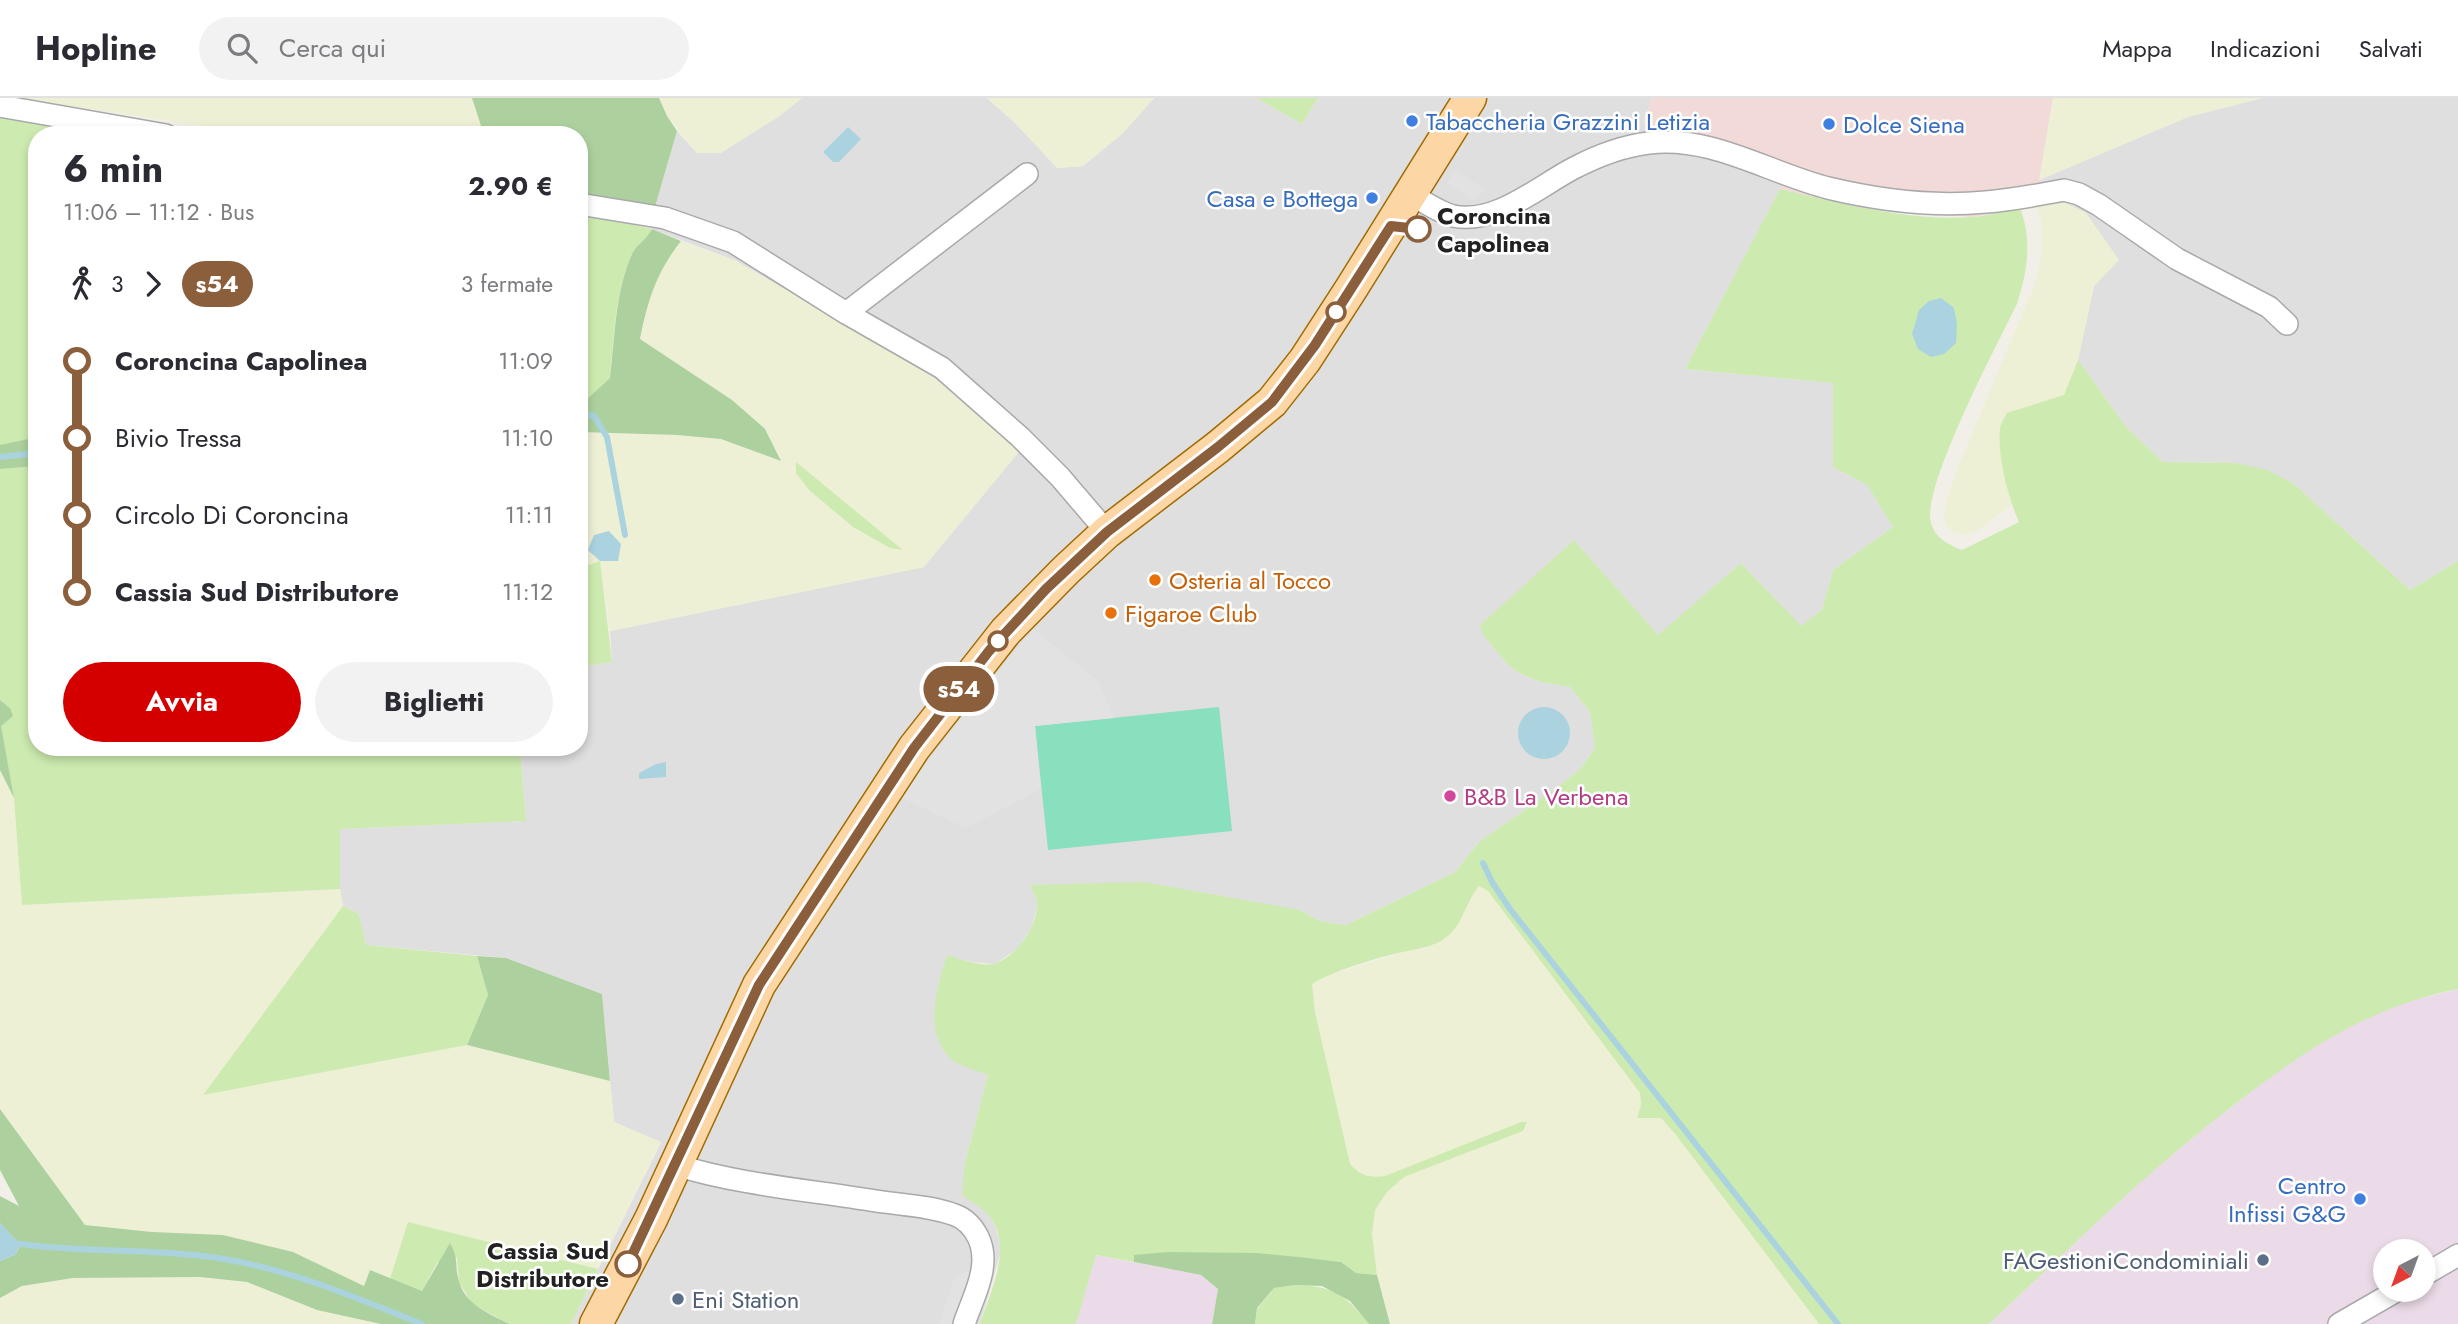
<!DOCTYPE html>
<html lang="it">
<head>
<meta charset="utf-8">
<style>
	body { margin:0; font-family:Jost,sans-serif; background:#f2f2f3; color:#2b2b33; height:100vh; display:flex; flex-direction:column; font-size:26px; white-space:nowrap }
	* { box-sizing:border-box; margin:0 }
	p { font-size:23px; color:#7c7c81 }
	.icon { flex:none; width:38px; height:38px; fill:none; stroke:currentColor; stroke-width:2; stroke-linecap:round; stroke-linejoin:round }
	.map { position:relative; flex:1; overflow:hidden }
	.side { position:absolute; left:28px; top:28px; width:560px; height:630px; display:flex; flex-direction:column; background:#fff; border-radius:28px; box-shadow:0 4px 10px #0003 }
	.side>* { flex:none }
	.badge { padding:0 14px; border-radius:23px; font-size:24px; line-height:46px }
	.needle { width:46px; rotate:221deg }
	.buttons { position:absolute; left:2373px; top:1141px; display:grid; gap:14px }
	.buttons a { display:grid; place-items:center; width:63px; height:63px; border-radius:50%; background:#fff; box-shadow:0 4px 10px #0003; font-size:35px }
	.map>.badge { position:absolute; translate:-50% -50%; box-shadow:0 0 0 4px #fff }
	.legs { display:flex; align-items:center; gap:10px; height:77px; padding:0 35px; font-size:23px }
	.legs p { margin-inline-start:auto }
	.summary { display:flex; align-items:center; justify-content:space-between; height:119px; padding:0 35px }
	h1 { font-size:38px; font-weight:700; line-height:52px }
	.cta { display:flex; gap:14px; margin-top:auto; padding:14px 35px }
	.cta a { flex:1; height:80px; border-radius:42px; background:#d40000; color:#fff; font-size:28px; font-weight:700; line-height:80px; text-align:center }
	.cta a+a { background:#f2f2f3; color:#2b2b33 }
	ul { padding:0 35px; list-style:none }
	li { display:flex; align-items:center; gap:24px; height:77px; font-size:26px }
	li i { display:grid; place-items:center; width:10px; height:100%; margin:0 9px; background:currentColor }
	li i::after { content:''; width:18px; height:18px; margin:-9px; border:5px solid; border-radius:50%; background:#fff }
	li p { margin-inline-start:auto }
	li:first-child i { background:linear-gradient(#0000 50%,currentColor 0) }
	li:last-child i { background:linear-gradient(currentColor 50%,#0000 0) }
	header { display:flex; align-items:center; gap:42px; box-sizing:border-box; height:98px; padding:0 35px; background:#fff; border-bottom:2px solid #e1e1e2 }
	header strong { font-size:33px }
	nav { display:flex; gap:38px; margin-inline-start:auto; font-size:24px }
	.search { width:490px; height:63px; background:#f2f2f3; display:flex; align-items:center; gap:18px; box-sizing:border-box; padding:0 24px; border-radius:38px; color:#7c7c81; font-size:26px }
	.map>svg:first-child { display:block }
</style>
</head>
<body>
<header>
<strong>Hopline</strong>
<div class="search"><svg class="icon" aria-label="search" viewBox="0 0 24 24"><circle cx="10" cy="10" r="6"/><path d="M15 15l6 6"/></svg>Cerca qui</div>
<nav><a>Mappa</a><a>Indicazioni</a><a>Salvati</a></nav>
</header>
<div class="map">
<svg width="2458" height="1226" viewBox="0 0 2458 1226">
	<rect width="100%" height="100%" fill="#f2efe9"/>
	<!-- residential -->
	<g fill="#e0dfdf">
		<polygon points="802,0 987,0 1015,25 1058,70 1083,68 1122,36 1154,0 1256,0 1302,26 1318,0 1652,0 1643,25 1714,42 1793,67 1685,271 1833,285 1833,369 1867,387 1893,429 1833,472 1822,512 1801,529 1741,465 1658,538 1574,442 1483,537 1508,567 1521,576 1541,584 1570,589 1590,614 1595,650 1580,671 1563,685 1479,744 1455,774 1346,827 1320,823 1300,812 1031,787 1038,806 1031,831 1017,851 995,866 972,864 947,858 939,884 935,913 950,960 988,977 965,1065 995,1128 1002,1150 980,1226 571,1226 661,1045 614,1024 602,896 506,860 366,847 359,816 343,808 340,791 340,731 526,723 520,649 579,649 579,569 612,564 610,533 924,469 905,259 734,162 652,131 655,109 677,33 697,55 778,19"/>
		<polygon points="2262,0 2458,0 2458,463 2410,492 2294,386 2236,365 2163,364 2127,330 2078,262 2094,188 2118,162 2036,107 2039,82 2188,19"/>
	</g>
	<!-- commercial -->
	<polygon fill="#f2dad9" points="1652,0 2053,0 2036,107 1973,119 1888,113 1839,105 1780,91 1792,67 1714,42 1643,26"/>
	<!-- industrial -->
	<g fill="#ebdbe8" fill-rule="evenodd">
		<path d="M2458 891V1226H1989L2136 1087 2199 1034 2283 969 2319 944 2360 922 2406 904ZM2385 1153H2424V1192H2385Z"/>
		<polygon points="1095,1157 1201,1177 1218,1191 1212,1226 1076,1226"/>
	</g>
	<!-- farmland -->
	<g fill="#eef0d5" fill-rule="evenodd">
		<polygon points="17,0 472,0 484,37 262,37"/>
		<polygon points="659,0 802,0 778,19 721,55 697,55 667,18"/>
		<polygon points="987,0 1154,0 1122,36 1082,68 1057,70 1015,25"/>
		<polygon points="2053,0 2262,0 2188,19 2039,82"/>
		<polygon points="2066,105 2086,115 2119,162 2094,188 2078,262 2064,297 2002,361 2011,407 1976,434 1962,436 1953,434 1946,428 1944,421 1946,405 1958,369 2036,183 2041,160 2042,142 2041,122 2036,107"/>
		<path d="M681 143 734 162 905 259 956 296 1019 354 924 469 610 533 604 491 598 481 579 472V334L677 337 721 341 780 363 765 331 732 302 640 241 651 192 664 164ZM796 365H797L902 451 890 450 853 429 809 392Z"/>
		<polygon points="0,672 14,700 22,807 340,791 343,808 204,996 467,947 610,983 614,1024 661,1044 598,1171 409,1125 390,1181 370,1172 364,1189 293,1154 152,1134 85,1127 0,1011"/>
		<polygon points="1478,788 1488,793 1640,995 1641,1007 1648,1019 1661,1020 1676,1037 1819,1226 1390,1226 1377,1177 1372,1136 1375,1112 1387,1094 1404,1079 1523,1033 1527,1025 1521,1024 1385,1078 1372,1080 1359,1076 1350,1066 1315,914 1312,886 1323,879 1402,854 1424,851 1454,832 1469,800"/>
		<polygon points="200,1179 247,1184 317,1212 381,1226 0,1226 0,1200 22,1188 73,1180"/>
	</g>
	<!-- grass -->
	<g fill="#cdebb0">
		<polygon points="1256,0 1318,0 1302,26"/>
		<polygon points="0,16 89,33 89,37 37,37 37,339 2,347 0,347"/>
		<path d="M1780 91C1839 105 1912 124 1972 119 1988 118 2005 113 2020 110 2033 144 2027 173 2017 206 1998 245 1921 390 1931 425 1936 441 1948 446 1962 452L2019 424C2008 400 1997 357 2000 330 2001 325 2004 320 2007 315L2064 297 2078 262 2127 330 2163 364 2236 365 2267 372 2294 386 2410 492 2458 463V891C2367 909 2302 954 2230 1010 2144 1076 2068 1152 1989 1226H1819L1676 1037 1661 1020H1637L1641 1007 1640 995 1488 793 1479 788C1468 801 1462 824 1452 834 1437 849 1422 850 1403 854 1378 859 1333 873 1312 886L1315 914 1350 1066C1361 1078 1369 1080 1385 1078L1521 1024H1527L1523 1033 1404 1079 1387 1094 1375 1112 1372 1136 1377 1177 1356 1175 1341 1164 1308 1160 1135 1157 1134 1164 1096 1157 1076 1226H980C991 1192 1017 1142 984 1113 978 1107 969 1102 962 1097L965 1065 988 977C977 972 956 968 948 958 924 931 937 888 947 857 961 861 983 870 996 865 1017 857 1036 830 1037 808 1038 802 1033 793 1030 787L1144 784 1300 812 1320 823 1346 827 1455 774 1479 744 1563 685 1580 671 1595 650 1590 614 1570 589 1541 584 1521 576 1508 567 1483 537 1480 527 1574 442 1658 537 1741 465 1801 528 1822 512 1833 472 1893 429 1867 387 1833 369V285L1685 271Z"/>
		<path d="M579 114 652 131C647 141 636 147 632 156 615 194 614 240 610 280L587 301H579Z"/>
		<polygon points="796,364 903,452 890,450 853,429 809,392 796,375"/>
		<polygon points="37,368 37,649 520,649 526,723 340,731 340,791 22,807 14,700 0,627 10,610 0,602 0,371"/>
		<polygon points="600,463 612,564 579,569 579,471"/>
		<polygon points="343,808 359,816 366,847 477,858 488,897 467,947 203,997"/>
		<polygon points="408,1124 598,1171 571,1226 510,1226 472,1206 459,1184 457,1159 437,1165 422,1193 390,1181"/>
		<path d="M1296 1187C1334 1188 1345 1197 1369 1226H1255L1257 1211 1274 1190Z"/>
	</g>
	<!-- forest -->
	<g fill="#add19e">
		<polygon points="472,0 659,0 667,18 677,33 655,109 579,97 579,37 484,37"/>
		<path d="M652 131 681 143C656 175 648 202 640 241L732 302 765 331 781 363 721 341 677 337 579 334V301H587L610 280C615 239 615 194 632 156 636 147 647 141 652 131Z"/>
		<polygon points="37,339 37,368 0,371 0,347"/>
		<polygon points="0,602 10,610 13,618 1,628 14,700 0,672"/>
		<polygon points="477,858 506,860 602,896 610,983 467,947 488,897"/>
		<path d="M0 1011 85 1127 152 1134 223 1137 293 1154 364 1188 370 1172 422 1193 450 1145C460 1164 454 1167 459 1183 465 1207 490 1216 510 1226H381L317 1212 247 1184 200 1179 73 1180 22 1188 0 1200V1163L16 1156 20 1147 0 1125V1098L19 1108 0 1072Z"/>
		<polygon points="1167,1154 1257,1155 1308,1160 1341,1164 1356,1175 1377,1177 1390,1226 1369,1226 1350,1203 1322,1188 1296,1187 1274,1190 1257,1210 1255,1226 1212,1226 1218,1191 1201,1177 1134,1164 1134,1157"/>
	</g>
	<!-- pitch -->
	<polygon fill="#88e0be" points="1219,609 1232,733 1048,752 1035,628"/>
	<!-- parking -->
	<g fill="#e2e2e2">
		<polygon points="1455,72 1486,92 1473,102 1447,85"/>
		<polygon points="1033,531 1098,583 1114,620 1035,628 1041,691 966,730 899,699"/>
		<polygon points="973,1170 954,1226 939,1226 954,1181"/>
	</g>
	<!-- water -->
	<g fill="#aad3df">
		<polygon points="848,29 861,41 839,64 833,64 823,54"/>
		<polygon points="1941,200 1954,210 1957,226 1956,245 1944,256 1931,259 1918,251 1912,236 1919,212 1929,203"/>
		<polygon points="609,433 621,446 618,463 600,463 588,452 594,437"/>
		<circle cx="1544" cy="635" r="26"/>
		<polygon points="666,664 666,679 639,681 639,675 656,666"/>
		<polygon points="0,1125 20,1146 16,1156 0,1163"/>
	</g>
	<g fill="none" stroke-linecap="round" stroke-linejoin="round">
		<!-- stream -->
		<g stroke="#aad3df" stroke-width="6">
			<polyline points="579,315 594,318 607,339 625,437"/>
			<polyline points="0,359 37,355"/>
			<polyline points="1483,765 1492,784 1510,811 1838,1226"/>
			<path d="M0 1143C74 1156 150 1149 224 1161 292 1172 359 1201 422 1226"/>
		</g>
		<defs>
			<g id="street">
				<polyline points="0,8 166,37"/>
				<path d="M1411 96C1424 104 1438 114 1453 118 1496 127 1539 88 1574 70 1597 58 1623 48 1649 45 1711 37 1769 75 1828 90 1878 102 1933 109 1986 104 2012 102 2038 97 2064 92L2079 96 2099 107 2177 161 2269 209 2287 226"/>
				<polyline points="579,106 665,120 733,144 846,215 942,270 1020,339 1060,379 1107,434"/>
				<polyline points="846,215 1027,76"/>
				<path d="M676 1067C740 1087 810 1092 876 1103 902 1107 931 1108 955 1117 966 1121 973 1129 978 1139 992 1167 973 1199 964 1226"/>
				<polyline points="2424,1177 2458,1157"/>
				<polyline points="2339,1226 2398,1192"/>
			</g>
			<polyline id="primary" points="596,1226 651,1121 759,887 914,650 1006,533 1066,472 1107,434 1218,349 1272,304 1305,262 1351,191 1470,0"/>
		</defs>
		<!-- street casing -->
		<use href="#street" stroke="#a9a9a9" stroke-width="24"/>
		<!-- primary casing -->
		<use href="#primary" stroke="#a06b00" stroke-width="35"/>
		<!-- street -->
		<use href="#street" stroke="#fff" stroke-width="21"/>
		<!-- primary -->
		<use href="#primary" stroke="#fcd6a4" stroke-width="32"/>
	</g>
	<g fill="none" stroke-linecap="round" stroke-linejoin="round">
		<defs>
			<polyline id="line-1" points="628,1166 759,887 914,650 989,553 1046,491 1107,434 1218,349 1272,304 1315,247 1391,128 1418,131"/>
		</defs>
		<!-- line-1 casing -->
		<use href="#line-1" stroke="#fff" stroke-width="16"/>
		<!-- line-1 -->
		<use href="#line-1" stroke="#8b5e3c" stroke-width="10"/>
	</g>
	<!-- markers -->
	<g fill="#3f7fe0" stroke="#fff" stroke-width="2.5">
		<circle cx="1412" cy="23" r="7"/>
		<circle cx="1829" cy="26" r="7"/>
		<circle cx="1372" cy="100" r="7"/>
		<circle cx="2360" cy="1101" r="7"/>
	</g>
	<g fill="#fff" stroke="#8b5e3c" stroke-width="3.5">
		<circle cx="1418" cy="131" r="12"/>
		<circle cx="1336" cy="214" r="9"/>
		<circle cx="998" cy="543" r="9"/>
		<circle cx="628" cy="1166" r="12"/>
	</g>
	<g fill="#e8710a" stroke="#fff" stroke-width="2.5">
		<circle cx="1155" cy="482" r="7"/>
		<circle cx="1111" cy="515" r="7"/>
	</g>
	<circle fill="#d1479c" stroke="#fff" stroke-width="2.5" cx="1450" cy="698" r="7"/>
	<g fill="#5c6f8a" stroke="#fff" stroke-width="2.5">
		<circle cx="2263" cy="1162" r="7"/>
		<circle cx="678" cy="1201" r="7"/>
	</g>
	<g text-anchor="middle" dominant-baseline="central" stroke-width="5" stroke-linejoin="round" paint-order="stroke">
		<!-- shop labels -->
		<g font-size="24" fill="#366cbe" stroke="#fff" text-anchor="start">
			<text x="1426" y="23">Tabaccheria Grazzini Letizia</text>
			<text x="1843" y="26">Dolce Siena</text>
			<text x="1358" y="100" text-anchor="end">Casa e Bottega</text>
			<text x="2346" y="1087" text-anchor="end">Centro<tspan x="2346" dy="28">Infissi G&amp;G</tspan></text>
		</g>
		<!-- stop labels -->
		<g font-size="24" font-weight="bold" fill="#222" stroke="#fff" text-anchor="start">
			<text x="1437" y="117">Coroncina<tspan x="1437" dy="28">Capolinea</tspan></text>
			<text x="609" y="1152" text-anchor="end">Cassia Sud<tspan x="609" dy="28">Distributore</tspan></text>
		</g>
		<!-- food labels -->
		<g font-size="24" fill="#c56008" stroke="#fff" text-anchor="start">
			<text x="1169" y="482">Osteria al Tocco</text>
			<text x="1125" y="515">Figaroe Club</text>
		</g>
		<!-- hotel labels -->
		<g font-size="24" fill="#b23c85" stroke="#fff" text-anchor="start">
			<text x="1464" y="698">B&amp;B La Verbena</text>
		</g>
		<!-- service labels -->
		<g font-size="24" fill="#4e5e75" stroke="#fff" text-anchor="end">
			<text x="2249" y="1162">FAGestioniCondominiali</text>
			<text x="692" y="1201" text-anchor="start">Eni Station</text>
		</g>
	</g>
</svg>
<div class="buttons">
<a><svg class="needle" viewBox="-14 -14 28 28"><path d="M0-13l5 13h-10z" fill="#e53935"/><path d="M0 13l5-13h-10z" fill="#7c7c81"/></svg></a>
</div>
<b class="badge" style="left:959px;top:591px;background:#8b5e3c;color:#fff">s54</b>
<section class="side">
<div class="summary"><div><h1>6 min</h1><p>11:06 – 11:12 · Bus</p></div><b>2.90 €</b></div>
<div class="legs"><svg class="icon" aria-label="walk" viewBox="0 0 24 24"><circle cx="13" cy="4" r="2"/><path d="M13 8l-2 6 4 7M11 14l-3 7M7 12l3-4h3l4 4"/></svg>3<svg class="icon" aria-label="forward" viewBox="0 0 24 24"><path d="M9 5l7 7-7 7"/></svg><b class="badge" style="background:#8b5e3c;color:#fff">s54</b><p>3 fermate</p></div>
<ul>
<li><i style="color:#8b5e3c"></i><b>Coroncina Capolinea</b><p>11:09</p></li>
<li><i style="color:#8b5e3c"></i><span>Bivio Tressa</span><p>11:10</p></li>
<li><i style="color:#8b5e3c"></i><span>Circolo Di Coroncina</span><p>11:11</p></li>
<li><i style="color:#8b5e3c"></i><b>Cassia Sud Distributore</b><p>11:12</p></li>
</ul>
<div class="cta"><a>Avvia</a><a>Biglietti</a></div>
</section>
</div>
</body>
</html>
